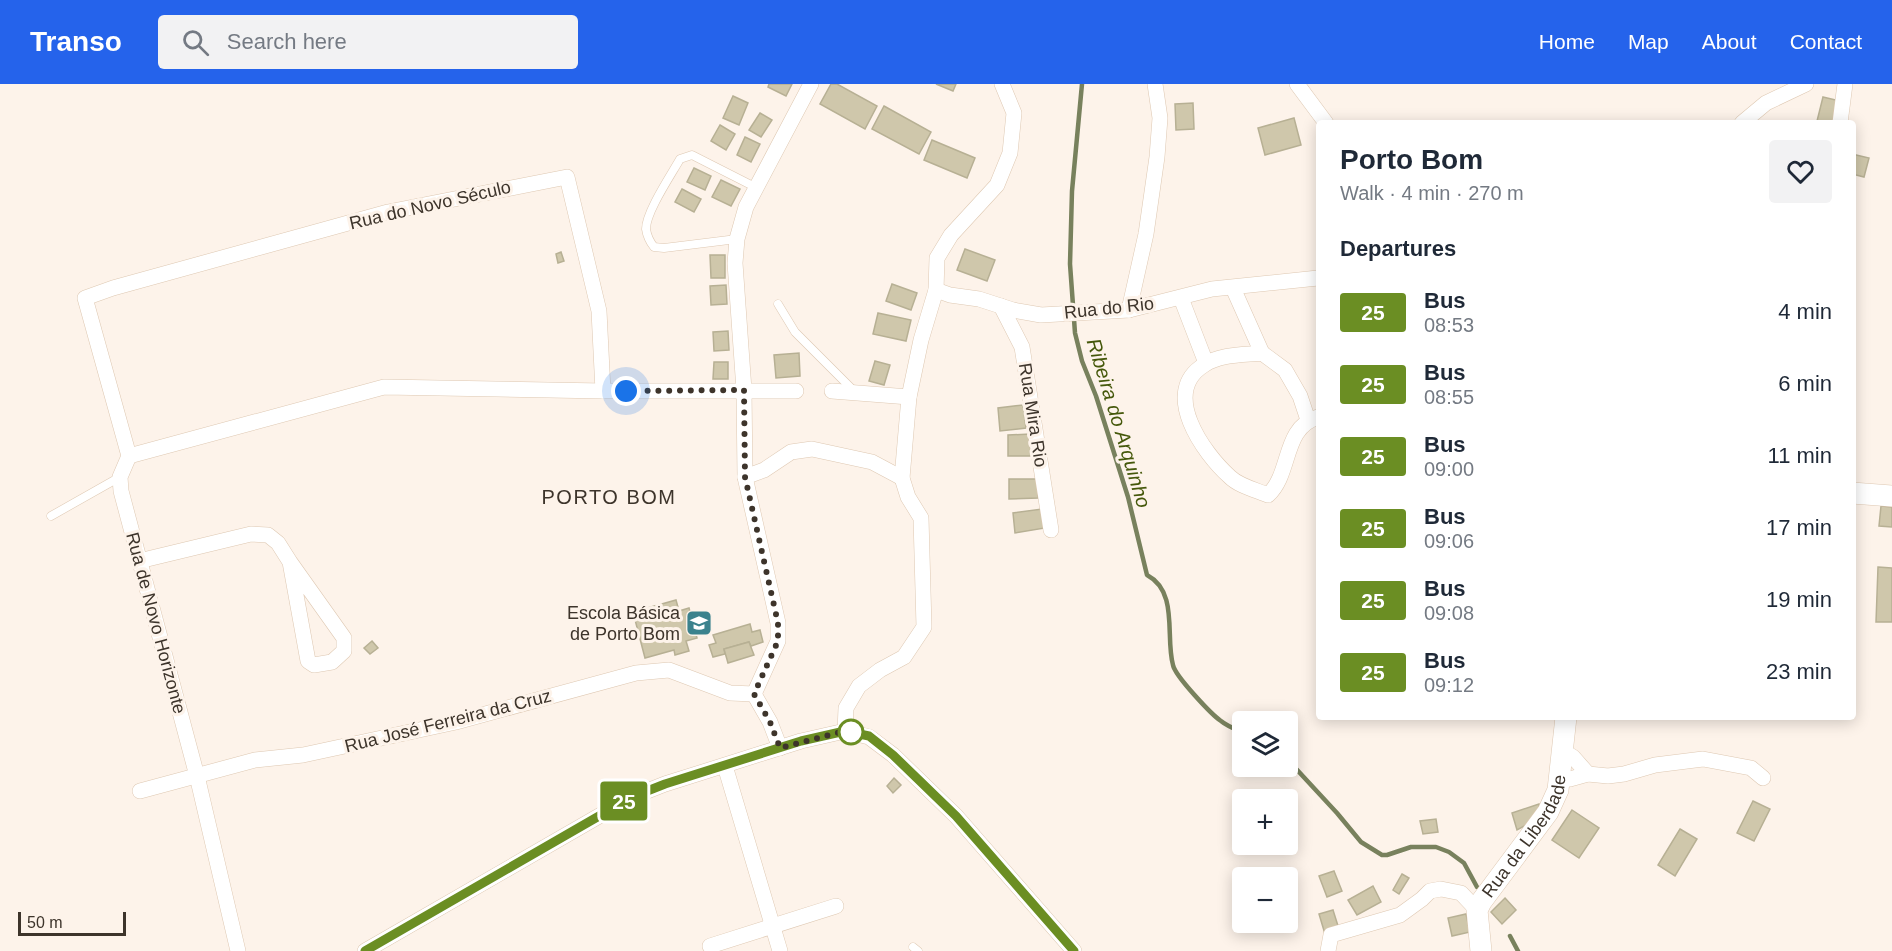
<!DOCTYPE html>
<html lang="en">
<head>
<meta charset="utf-8">
<style>
	body { margin:0; font-family:Arial,sans-serif; background:#f2f2f3; color:#1f2937; height:100vh; display:flex; flex-direction:column; font-size:22px; white-space:nowrap }
	* { box-sizing:border-box; margin:0 }
	p { font-size:20px; color:#747a83 }
	.icon { flex:none; width:33px; height:33px; fill:none; stroke:currentColor; stroke-width:2; stroke-linecap:round; stroke-linejoin:round }
	.map { position:relative; flex:1; overflow:hidden }
	.drawer { position:absolute; left:1316px; top:36px; width:540px; height:600px; display:flex; flex-direction:column; background:#fff; border-radius:6px; box-shadow:0 3px 15px #0003 }
	.drawer>* { flex:none }
	.badge { padding:0 12px; border-radius:4px; font-size:21px; line-height:39px }
	.controls { position:absolute; left:1232px; top:627px; display:grid; gap:12px }
	.controls a { display:grid; place-items:center; width:66px; height:66px; border-radius:6px; background:#fff; box-shadow:0 3px 15px #0003; font-size:30px }
	.scale { position:absolute; left:18px; bottom:15px; width:108px; box-sizing:border-box; padding-left:6px; border:3px solid #3d342b; border-top:0; font-size:16px; line-height:21px; white-space:nowrap; color:#3d342b; -webkit-text-stroke:4px #fdf3ea; paint-order:stroke }
	.you { position:absolute; width:30px; height:30px; margin:-15px; border:4px solid #fff; border-radius:50%; background:#1a73e8; box-shadow:0 0 0 9px #1a73e833 }
	.map>.badge { position:absolute; translate:-50% -50%; box-shadow:0 0 0 3px #fff }
	h2 { padding:0 24px; font-size:22px; line-height:54px }
	.round { display:grid; place-items:center; flex:none; width:63px; height:63px; border-radius:6px; background:#f2f2f3 }
	.overview { display:flex; align-items:center; justify-content:space-between; height:102px; padding:0 24px }
	h1 { font-size:28px; font-weight:800; line-height:45px }
	ul { padding:0; list-style:none }
	li { display:flex; align-items:center; gap:18px; height:72px; padding:0 24px }
	li div { flex:1 }
	li b { display:block; font-size:22px }
	li em { font-style:normal }
	li .badge { min-width:66px; font-weight:700; text-align:center }
	header { display:flex; align-items:center; gap:36px; box-sizing:border-box; height:84px; padding:0 30px; background:#2563eb; color:#fff }
	header strong { font-size:28px }
	nav { display:flex; gap:33px; margin-inline-start:auto; font-size:21px }
	.search { width:420px; height:54px; background:#f2f2f3; display:flex; align-items:center; gap:15px; box-sizing:border-box; padding:0 21px; border-radius:6px; color:#747a83; font-size:22px }
	.map>svg:first-child { display:block }
</style>
</head>
<body>
<header>
<strong>Transo</strong>
<div class="search"><svg class="icon" aria-label="search" viewBox="0 0 24 24"><circle cx="10" cy="10" r="6"/><path d="M15 15l6 6"/></svg>Search here</div>
<nav><a>Home</a><a>Map</a><a>About</a><a>Contact</a></nav>
</header>
<div class="map">
<svg width="1892" height="867" viewBox="0 0 1892 867">
	<rect width="100%" height="100%" fill="#fdf3ea"/>
	<g fill="none" stroke-linecap="round" stroke-linejoin="round">
		<!-- stream -->
		<g stroke="#78815d" stroke-width="4.5">
			<path d="M1082 0 1072 107 1070 180 1075 249 1082 277 1096 312 1128 413 1147 491C1179 508 1165 553 1173 581 1175 592 1212 631 1221 637 1227 642 1235 645 1242 648"/>
			<polyline points="1287,675 1337,729 1361,758 1382,771 1387,771 1411,763 1436,763 1449,768 1464,779 1477,803"/>
			<polyline points="1510,852 1518,867"/>
		</g>
	</g>
	<!-- building -->
	<g fill="#cfc7ab" stroke="#b7b094" stroke-width="1.5">
		<polygon points="769,0 792,0 786,12 768,3"/>
		<polygon points="831,0 837,0 877,22 865,45 820,20"/>
		<polygon points="936,0 956,0 953,7"/>
		<polygon points="733,12 748,19 739,41 723,34"/>
		<polygon points="1823,13 1840,17 1835,39 1817,37"/>
		<polygon points="1193,19 1194,45 1176,46 1175,20"/>
		<polygon points="884,22 931,48 919,70 872,45"/>
		<polygon points="760,29 772,36 761,53 749,46"/>
		<polygon points="1294,34 1301,61 1265,71 1258,44"/>
		<polygon points="720,41 735,50 726,66 711,57"/>
		<polygon points="745,53 760,60 751,78 737,71"/>
		<polygon points="932,56 975,74 967,94 924,76"/>
		<polygon points="1852,70 1869,74 1864,93 1852,90"/>
		<polygon points="694,84 711,92 705,106 687,98"/>
		<polygon points="721,96 740,105 731,122 712,113"/>
		<polygon points="682,105 701,115 694,128 675,118"/>
		<polygon points="1852,120 1855,120 1854,145 1852,145"/>
		<polygon points="965,165 995,176 987,197 957,186"/>
		<polygon points="561,168 564,177 558,179 556,170"/>
		<polygon points="710,171 725,171 725,194 711,194"/>
		<polygon points="892,200 917,209 911,226 886,217"/>
		<polygon points="726,201 727,220 711,221 710,202"/>
		<polygon points="878,229 911,236 906,257 873,250"/>
		<polygon points="728,247 729,266 714,267 713,248"/>
		<polygon points="799,269 800,292 776,294 774,271"/>
		<polygon points="875,277 890,281 884,301 869,297"/>
		<polygon points="714,278 728,278 728,295 713,295"/>
		<polygon points="1023,321 1026,344 1000,347 998,324"/>
		<polygon points="1030,350 1031,372 1008,372 1008,351"/>
		<polygon points="1009,395 1038,395 1038,414 1009,415"/>
		<polygon points="1881,422 1892,423 1892,443 1879,442"/>
		<polygon points="1042,425 1045,444 1015,449 1013,429"/>
		<polygon points="1878,483 1892,484 1892,538 1876,538"/>
		<polygon points="676,516 679,527 689,524 697,554 686,557 689,567 675,571 674,566 645,574 633,528"/>
		<polygon points="750,540 752,548 760,546 763,558 751,562 749,558 724,565 725,570 713,573 709,561 716,559 713,551"/>
		<polygon points="372,557 378,564 370,570 364,564"/>
		<polygon points="749,558 754,571 728,579 724,565"/>
		<polygon points="894,694 901,701 893,709 887,702"/>
		<polygon points="1753,717 1770,725 1754,757 1737,749"/>
		<polygon points="1539,720 1541,733 1517,746 1512,729"/>
		<polygon points="1572,726 1599,744 1579,774 1552,756"/>
		<polygon points="1436,735 1438,748 1423,750 1420,737"/>
		<polygon points="1680,745 1697,755 1675,792 1658,781"/>
		<polygon points="1334,787 1342,807 1327,813 1319,792"/>
		<polygon points="1402,790 1409,794 1399,810 1393,806"/>
		<polygon points="1373,802 1381,818 1357,831 1348,816"/>
		<polygon points="1505,814 1516,826 1502,840 1491,828"/>
		<polygon points="1333,826 1339,845 1325,850 1319,830"/>
		<polygon points="1466,830 1470,848 1452,852 1448,834"/>
	</g>
	<g fill="none" stroke-linecap="round" stroke-linejoin="round">
		<defs>
			<g id="lane">
				<path d="M737 155 664 164 654 163C650 158 647 152 646 145 646 128 671 91 680 75L692 71 757 104"/>
				<polyline points="778,220 795,248 855,308"/>
				<polyline points="51,432 120,393"/>
				<polyline points="913,863 918,867"/>
			</g>
			<g id="street">
				<polyline points="1297,0 1326,39"/>
				<polyline points="1742,39 1766,19 1806,0"/>
				<polyline points="1840,39 1845,0"/>
				<polyline points="1233,204 1262,269"/>
				<polyline points="936,206 950,211 979,215 1013,226 1041,231 1129,226 1212,205 1318,194"/>
				<polyline points="1181,214 1206,279"/>
				<polyline points="1001,222 1022,263 1051,446"/>
				<polyline points="1129,226 1146,150 1157,73 1160,34 1155,0"/>
				<polyline points="832,307 909,313"/>
				<path d="M1308 336 1300 312 1285 286 1262 269C1244 271 1220 270 1204 281 1160 308 1203 369 1230 393 1239 402 1256 406 1268 411 1292 389 1282 344 1318 333"/>
				<polyline points="129,372 384,303 603,307 796,307"/>
				<polyline points="745,393 764,386 791,368 812,365 872,378 902,394"/>
				<polyline points="139,477 251,450 268,451 278,459 290,478 308,577 314,581 332,578 344,567 344,554 290,478"/>
				<polyline points="754,610 778,557 778,539 745,393 744,306 735,179 737,155 746,123 811,0"/>
				<polyline points="754,610 770,638 780,664"/>
				<polyline points="845,647 846,624 859,602 880,586 904,573 924,543 921,434 908,413 902,394 909,313 921,256 936,206 937,174 951,151 997,101 1010,69 1014,29 1002,0"/>
				<polyline points="1563,667 1573,673 1588,690"/>
				<polyline points="725,682 780,867"/>
				<polyline points="1560,696 1570,695 1588,690 1608,692 1624,690 1655,681 1703,675 1751,684 1763,694"/>
				<polyline points="140,707 255,676 303,671 456,638 636,589 669,586 730,609 754,610"/>
				<polyline points="710,862 836,822"/>
				<polyline points="238,867 197,692 121,407 120,393 129,372 85,214 113,204 388,128 567,93 599,227 603,307"/>
				<polyline points="365,867 632,713 665,700 801,657 845,647 869,653 893,671 956,732 1074,867"/>
				<polyline points="1328,867 1331,851 1400,831 1422,815 1430,807 1441,805 1461,809 1477,826"/>
			</g>
			<g id="secondary">
				<polyline points="1852,409 1892,412"/>
				<path id="s1" d="M1481 867 1477 826 1481 818 1548 728 1558 706 1566 633"/>
			</g>
		</defs>
		<!-- lane casing -->
		<use href="#lane" stroke="#dec8b2" stroke-width="9"/>
		<!-- street casing -->
		<use href="#street" stroke="#dec8b2" stroke-width="16"/>
		<!-- secondary casing -->
		<use href="#secondary" stroke="#dec8b2" stroke-width="22"/>
		<!-- lane -->
		<use href="#lane" stroke="#fff" stroke-width="8"/>
		<!-- street -->
		<use href="#street" stroke="#fff" stroke-width="15"/>
		<!-- secondary -->
		<use href="#secondary" stroke="#fff" stroke-width="21"/>
	</g>
	<g fill="none" stroke-linecap="round" stroke-linejoin="round">
		<defs>
			<polyline id="line" points="365,867 632,713 665,700 801,657 845,647 869,652 893,671 956,732 1074,867"/>
		</defs>
		<!-- line casing -->
		<use href="#line" stroke="#fff" stroke-width="14"/>
		<!-- line -->
		<use href="#line" stroke="#6b8e23" stroke-width="9"/>
		<!-- walk -->
		<polyline stroke="#3d342b" stroke-width="6" stroke-dasharray="0 10.8" points="626,307 744,306 745,393 778,539 778,557 754,610 770,638 780,664 845,647 857,650 851,648"/>
	</g>
	<!-- icons -->
	<defs>
		<symbol id="school-square" viewBox="-11 -11 22 22"><rect x="-9" y="-9" width="18" height="18" rx="4" fill="#3b828d" stroke="#fdf3ea"/><path d="M0-5L7-2L0 1L-7-2ZM-4 1L0 2.5L4 1V4Q0 6-4 4Z" fill="#fff"/></symbol>
	</defs>
	<g fill-rule="evenodd">
		<use href="#school-square" x="684" y="524" width="30" height="30"/>
	</g>
	<!-- markers -->
	<circle fill="#fff" stroke="#6b8e23" stroke-width="3" cx="851" cy="648" r="12"/>
	<g text-anchor="middle" dominant-baseline="central" stroke-width="6" stroke-linejoin="round" paint-order="stroke">
		<!-- street labels -->
		<g font-size="18" fill="#3d342b" stroke="#fdf3ea">
			<text transform="translate(430 121) rotate(-13)">Rua do Novo Século</text>
			<text transform="translate(1109 224) rotate(-6)">Rua do Rio</text>
			<text transform="translate(1033 331) rotate(81)">Rua Mira Rio</text>
			<text transform="translate(156 539) rotate(75)">Rua de Novo Horizonte</text>
			<text transform="translate(448 637) rotate(-14)">Rua José Ferreira da Cruz</text>
			<text stroke="none"><textPath href="#s1" startOffset="130">Rua da Liberdade</textPath></text>
		</g>
		<!-- poi labels -->
		<g font-size="18" fill="#3d342b" stroke="#fdf3ea" text-anchor="end">
			<text x="680" y="529">Escola Básica<tspan x="680" dy="21">de Porto Bom</tspan></text>
		</g>
		<!-- water labels -->
		<g font-size="20" font-style="italic" fill="#45580b" stroke="#fdf3ea">
			<text transform="translate(1119 339) rotate(73)">Ribeira do Arquinho</text>
		</g>
		<!-- neighbourhood labels -->
		<g font-size="20" letter-spacing="1.5" fill="#3d342b" stroke="#fdf3ea">
			<text x="609" y="413">PORTO BOM</text>
		</g>
	</g>
</svg>
<div class="controls">
<a><svg class="icon" aria-label="layers" viewBox="0 0 24 24"><path d="M12 4l9 5-9 5-9-5zM3 14l9 5 9-5"/></svg></a>
<a>+</a>
<a>−</a>
</div>
<div class="scale">50 m</div>
<div class="you" style="left:626px;top:307px"></div>
<b class="badge" style="left:624px;top:717px;background:#6b8e23;color:#fff">25</b>
<section class="drawer">
<div class="overview"><div><h1>Porto Bom</h1><p>Walk · 4 min · 270 m</p></div><a class="round"><svg class="icon" aria-label="heart" viewBox="0 0 24 24"><path d="M12 20l-8-8c-3-5 5-10 8-4 3-6 11-1 8 4z"/></svg></a></div>
<h2>Departures</h2>
<ul>
<li><span class="badge" style="background:#6b8e23;color:#fff">25</span><div><b>Bus</b><p>08:53</p></div><em>4 min</em></li>
<li><span class="badge" style="background:#6b8e23;color:#fff">25</span><div><b>Bus</b><p>08:55</p></div><em>6 min</em></li>
<li><span class="badge" style="background:#6b8e23;color:#fff">25</span><div><b>Bus</b><p>09:00</p></div><em>11 min</em></li>
<li><span class="badge" style="background:#6b8e23;color:#fff">25</span><div><b>Bus</b><p>09:06</p></div><em>17 min</em></li>
<li><span class="badge" style="background:#6b8e23;color:#fff">25</span><div><b>Bus</b><p>09:08</p></div><em>19 min</em></li>
<li><span class="badge" style="background:#6b8e23;color:#fff">25</span><div><b>Bus</b><p>09:12</p></div><em>23 min</em></li>
</ul>
</section>
</div>
</body>
</html>
